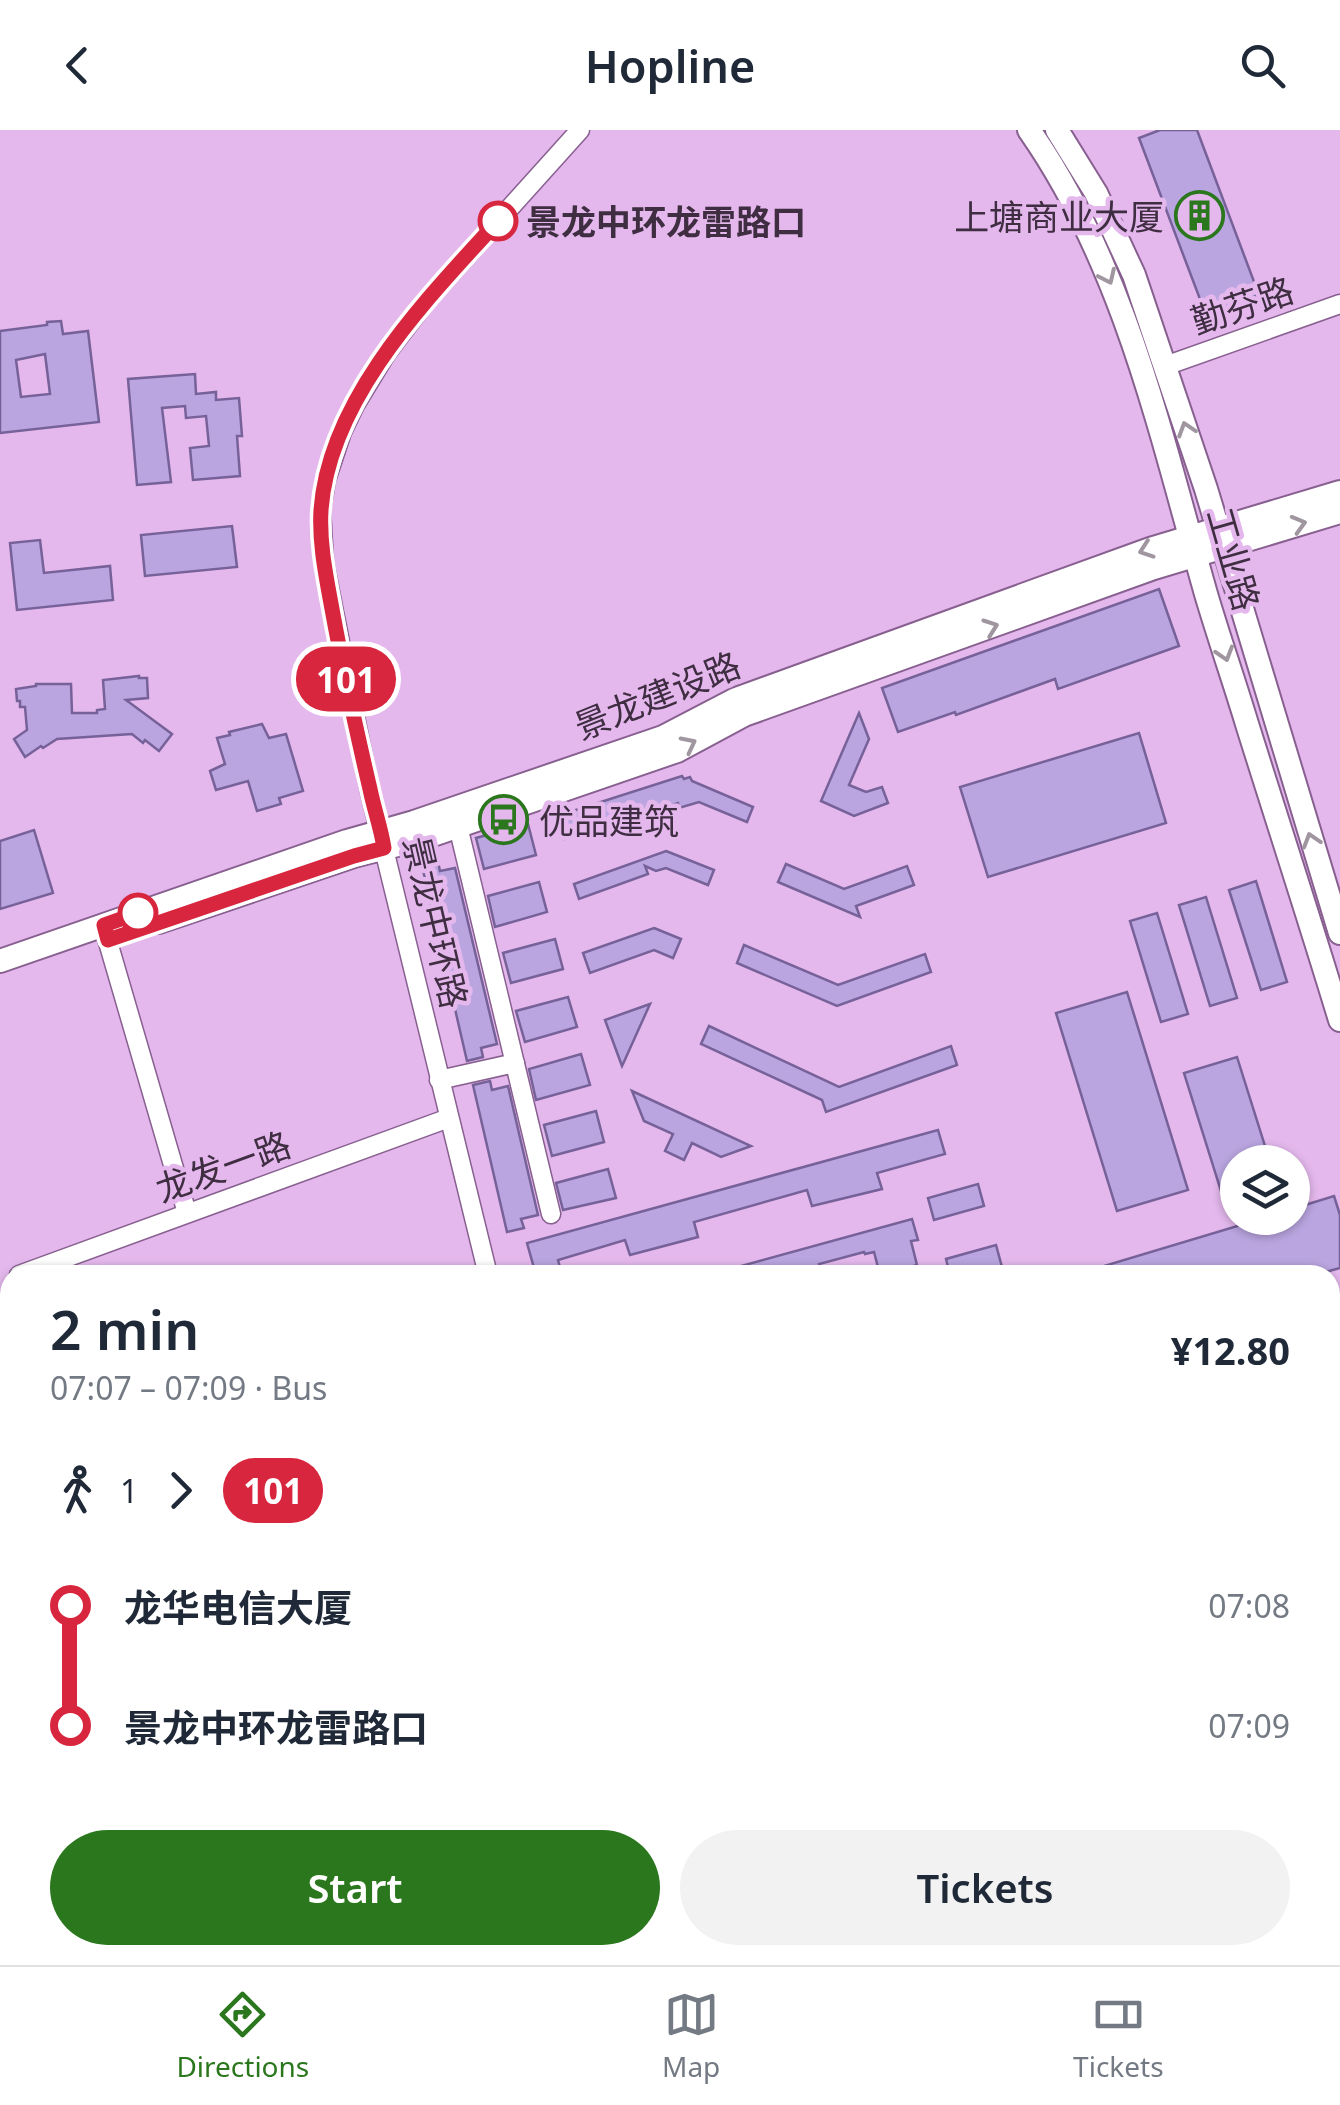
<!DOCTYPE html>
<html lang="en">
<head>
<meta charset="utf-8">
<style>
	body { margin:0; font-family:"Noto Sans","Noto Sans SC",sans-serif; background:#f2f2f3; color:#1f2937; height:100vh; display:flex; flex-direction:column; font-size:38px; white-space:nowrap }
	* { box-sizing:border-box; margin:0 }
	p { font-size:32px; color:#747a83 }
	.icon { flex:none; width:55px; height:55px; fill:none; stroke:currentColor; stroke-width:2; stroke-linecap:round; stroke-linejoin:round }
	.map { position:relative; flex:1; overflow:hidden }
	.sheet { position:absolute; left:0px; top:1135px; width:1340px; height:700px; display:flex; flex-direction:column; background:#fff; border-radius:30px 30px 0 0; box-shadow:0 2px 8px #0004 }
	.sheet>* { flex:none }
	.badge { padding:0 20px; border-radius:32px; font-size:35px; line-height:65px }
	.tools { position:absolute; left:1220px; top:1015px; display:grid; gap:20px }
	.tools a { display:grid; place-items:center; width:90px; height:90px; border-radius:50%; background:#fff; box-shadow:0 2px 8px #0004; font-size:50px }
	.map>.badge { position:absolute; translate:-50% -50%; box-shadow:0 0 0 5px #fff }
	.legs { display:flex; align-items:center; gap:15px; height:110px; padding:0 50px; font-size:32px }
	.legs p { margin-inline-start:auto }
	.headline { display:flex; align-items:center; justify-content:space-between; height:170px; padding:0 50px }
	h1 { font-size:55px; font-weight:600; line-height:75px }
	.button { display:flex; gap:20px; margin-top:auto; padding:20px 50px }
	.button a { flex:1; height:115px; border-radius:60px; background:#2b771d; color:#fff; font-size:40px; font-weight:600; line-height:115px; text-align:center }
	.button a+a { background:#f2f2f3; color:#1f2937 }
	ul { padding:0 50px; list-style:none }
	li { display:flex; align-items:center; gap:35px; height:120px; font-size:38px }
	li i { display:grid; place-items:center; width:15px; height:100%; margin:0 12px; background:currentColor }
	li i::after { content:''; width:25px; height:25px; margin:-12px; border:8px solid; border-radius:50%; background:#fff }
	li p { margin-inline-start:auto }
	li:first-child i { background:linear-gradient(#0000 50%,currentColor 0) }
	li:last-child i { background:linear-gradient(currentColor 50%,#0000 0) }
	header { display:flex; justify-content:space-between; align-items:center; height:130px; padding:0 50px; background:#fff; font-size:45px; font-weight:600 }
	.dock { display:flex; justify-content:space-around; align-items:center; height:140px; border-top:2px solid #e0e1e3; background:#fff; font-size:28px; color:#747a83 }
	.dock a { display:grid; justify-items:center; gap:5px }
	.dock .current { color:#2b771d }
	.map>svg:first-child { display:block }
</style>
</head>
<body>
<header><svg class="icon" aria-label="back" viewBox="0 0 24 24"><path d="M15 5l-7 7 7 7"/></svg>Hopline<svg class="icon" aria-label="search" viewBox="0 0 24 24"><circle cx="10" cy="10" r="6"/><path d="M15 15l6 6"/></svg></header>
<div class="map">
<svg width="1340" height="1835" viewBox="0 0 1340 1835">
	<rect width="100%" height="100%" fill="#e4b8ed"/>
	<!-- building -->
	<g fill="#baa5e0" stroke="#766198" stroke-width="2.5" fill-rule="evenodd">
		<polygon points="1160,0 1197,0 1259,165 1206,185 1139,8"/>
		<path d="M61 191 63 204 88 201 99 292 0 303V201L47 195V192ZM45 224 50 264 21 267 16 230Z"/>
		<polygon points="195,244 196,264 216,262 216,270 239,268 242,306 237,306 240,346 193,350 190,318 209,316 206,286 186,288 185,276 162,278 171,352 137,355 128,249"/>
		<polygon points="232,396 237,437 145,446 141,405"/>
		<polygon points="40,410 44,443 110,436 113,470 17,480 10,413"/>
		<polygon points="1159,459 1179,516 1058,559 1055,549 956,585 955,582 898,602 882,558"/>
		<polygon points="139,546 139,548 147,548 148,568 126,570 172,604 159,621 145,610 143,613 132,604 57,609 43,618 41,616 25,627 14,609 27,600 25,577 20,577 20,571 17,571 16,559 36,556 36,554 71,554 72,583 97,583 97,580 105,579 103,550"/>
		<polygon points="859,583 869,609 849,655 866,662 882,657 888,673 854,686 821,671"/>
		<polygon points="262,594 269,608 286,604 303,661 279,668 281,674 257,681 248,651 216,660 210,641 225,634 217,608 230,605 229,602"/>
		<polygon points="1139,603 1166,693 988,747 960,657"/>
		<polygon points="682,646 684,649 690,647 692,651 753,677 747,692 699,672 679,678 678,673 564,709 558,690 564,688 563,684"/>
		<polygon points="528,694 536,725 484,739 476,708"/>
		<polygon points="34,700 53,763 0,779 0,711"/>
		<polygon points="666,721 714,740 708,755 666,738 656,741 645,736 648,744 579,769 574,754"/>
		<polygon points="438,732 440,741 455,738 497,914 481,918 483,927 467,931 422,736"/>
		<polygon points="786,734 844,759 907,736 914,755 856,776 860,787 778,752"/>
		<polygon points="1256,751 1287,852 1261,860 1229,760"/>
		<polygon points="539,752 547,782 495,797 488,766"/>
		<polygon points="1206,767 1237,868 1210,876 1179,775"/>
		<polygon points="1157,783 1188,884 1161,892 1130,791"/>
		<polygon points="654,798 681,809 673,828 654,820 590,843 583,823"/>
		<polygon points="555,809 563,839 511,853 503,823"/>
		<polygon points="744,815 838,855 925,824 931,842 837,876 737,833"/>
		<polygon points="1127,862 1188,1060 1117,1081 1056,883"/>
		<polygon points="568,867 577,897 525,912 516,881"/>
		<polygon points="650,874 623,934 622,936 605,890"/>
		<polygon points="709,896 839,957 951,916 957,935 826,982 822,970 701,914"/>
		<polygon points="581,924 590,955 536,970 529,939"/>
		<polygon points="1237,927 1270,1032 1238,1032 1238,1056 1221,1061 1184,943"/>
		<polygon points="490,951 492,960 508,956 538,1085 521,1089 524,1098 507,1102 473,955"/>
		<polygon points="632,961 751,1016 721,1027 692,1013 684,1030 665,1021 673,1004 644,991"/>
		<polygon points="596,981 604,1012 552,1026 544,995"/>
		<polygon points="938,1000 945,1024 877,1043 882,1059 812,1076 807,1060 694,1092 698,1107 630,1125 625,1110 558,1130 562,1145 536,1145 527,1113"/>
		<polygon points="608,1039 616,1068 563,1080 556,1053"/>
		<polygon points="978,1054 984,1076 934,1090 928,1068"/>
		<polygon points="1334,1066 1340,1085 1340,1138 1315,1145 1085,1145 1084,1142 1264,1088 1292,1088 1292,1079"/>
		<polygon points="912,1089 918,1110 911,1111 917,1135 880,1145 874,1122 865,1124 864,1122 819,1134 820,1137 804,1141 805,1145 723,1145 723,1141"/>
		<polygon points="996,1115 1002,1137 974,1145 950,1145 946,1129"/>
	</g>
	<g fill="none" stroke-linecap="round" stroke-linejoin="round">
		<defs>
			<g id="minor">
				<polyline points="1165,236 1340,174"/>
				<polyline points="458,696 551,1084"/>
				<polyline points="103,795 187,1083"/>
				<polyline points="439,950 515,933"/>
				<polyline points="19,1145 449,988"/>
				<polyline points="488,1145 370,662 324,432 321,379 326,350 342,302 355,275 386,224 427,170 580,0"/>
				<polyline points="0,1629 10,1660"/>
				<polyline points="653,1825 656,1835"/>
			</g>
			<g id="major">
				<path d="M1029 0C1125 137 1161 306 1206 464 1219 508 1234 551 1247 594 1278 693 1310 791 1340 890"/>
				<polyline points="1057,0 1096,63 1134,145 1206,359 1340,803"/>
				<polyline points="159,792 354,726 421,709 677,621 744,585 1154,438 1340,382"/>
				<polyline points="0,831 347,711 414,692 663,607 736,569 1150,419 1340,362"/>
				<polyline points="1330,1412 1340,1409"/>
				<polyline points="1330,1454 1340,1451"/>
				<polyline points="0,1805 10,1802"/>
				<polyline points="96,1835 126,1825"/>
			</g>
		</defs>
		<!-- minor casing -->
		<use href="#minor" stroke="#886090" stroke-width="21"/>
		<!-- major casing -->
		<use href="#major" stroke="#886090" stroke-width="26"/>
		<!-- path -->
		<g stroke="#a280a8" stroke-width="2.5" stroke-dasharray="8 5" stroke-linecap="butt">
			<polyline points="1330,1390 1340,1387"/>
			<polyline points="192,1830 209,1825"/>
		</g>
		<!-- minor -->
		<use href="#minor" stroke="#fff" stroke-width="18"/>
		<!-- major -->
		<use href="#major" stroke="#fff" stroke-width="22"/>
		<defs>
			<g id="rail">
				<polyline points="1330,1420 1340,1417"/>
				<polyline points="0,1820 10,1817"/>
				<polyline points="26,1835 61,1825"/>
			</g>
		</defs>
		<!-- rail casing -->
		<use href="#rail" stroke="#86698c" stroke-width="9"/>
		<!-- rail -->
		<use href="#rail" stroke="#e4b8ed" stroke-width="5" stroke-dasharray="15" stroke-linecap="butt"/>
	</g>
	<!-- one-way arrows -->
	<defs><path id="oneway-chevron" d="M-2-3.5L2.5 0L-2 3.5" fill="none" stroke-width="1.6" stroke-linecap="round" stroke-linejoin="round" transform="scale(2.5)"/></defs>
	<g stroke="#9f96a0">
		<use href="#oneway-chevron" transform="translate(1108 147) rotate(65)"/>
		<use href="#oneway-chevron" transform="translate(1186 299) rotate(-108)"/>
		<use href="#oneway-chevron" transform="translate(1299 394) rotate(-16)"/>
		<use href="#oneway-chevron" transform="translate(1146 420) rotate(161)"/>
		<use href="#oneway-chevron" transform="translate(991 497) rotate(-20)"/>
		<use href="#oneway-chevron" transform="translate(1225 524) rotate(73)"/>
		<use href="#oneway-chevron" transform="translate(689 614) rotate(-27)"/>
		<use href="#oneway-chevron" transform="translate(1311 710) rotate(-107)"/>
	</g>
	<g fill="none" stroke-linecap="round" stroke-linejoin="round">
		<defs>
			<path id="line-1" d="M138 783 104 795 108 810 354 726 384 718C381 698 374 679 370 659 356 599 343 539 332 479 326 446 319 413 321 380 329 268 427 169 498 91"/>
		</defs>
		<!-- line-1 casing -->
		<use href="#line-1" stroke="#fff" stroke-width="22"/>
		<!-- line-1 -->
		<use href="#line-1" stroke="#d7263d" stroke-width="15"/>
	</g>
	<!-- icons -->
	<defs>
		<symbol id="building-ring" viewBox="-11 -11 22 22"><circle r="9.5" fill="#e4b8ed" stroke="#2b771d" stroke-width="1.5"/><path d="M-4-6H4V6H1V3H-1V6H-4ZM-2.5-4.3h1.7v1.8h-1.7ZM.8-4.3h1.7v1.8H.8ZM-2.5-1h1.7V.8h-1.7ZM.8-1h1.7V.8H.8Z" fill="#2b771d"/></symbol>
		<symbol id="bus-ring" viewBox="-11 -11 22 22"><circle r="9.5" fill="#e4b8ed" stroke="#2b771d" stroke-width="1.5"/><path d="M-5-6H5V4H4V6H2V4H-2V6H-4V4H-5ZM-3.5-4V0h7V-4ZM-3.5 1.2v1.5H-2V1.2ZM2 1.2v1.5H3.5V1.2Z" fill="#2b771d"/></symbol>
	</defs>
	<g fill-rule="evenodd">
		<use href="#building-ring" x="1172" y="58" width="55" height="55"/>
		<use href="#bus-ring" x="476" y="662" width="55" height="55"/>
	</g>
	<!-- markers -->
	<g fill="#fff" stroke="#d7263d" stroke-width="5">
		<circle cx="498" cy="91" r="18"/>
		<circle cx="138" cy="783" r="18"/>
	</g>
	<g text-anchor="middle" dominant-baseline="central" stroke-width="9" stroke-linejoin="round" paint-order="stroke">
		<!-- poi labels -->
		<g font-size="35" fill="#3f2d42" stroke="#e4b8ed" text-anchor="end">
			<text x="1164" y="86">上塘商业大厦</text>
			<text x="539" y="690" text-anchor="start">优品建筑</text>
		</g>
		<!-- stop labels -->
		<g font-size="35" font-weight="bold" fill="#3f2d42" stroke="#e4b8ed" text-anchor="start">
			<text x="526" y="91">景龙中环龙雷路口</text>
		</g>
		<!-- street labels -->
		<g font-size="35" fill="#3f2d42" stroke="#e4b8ed">
			<text transform="translate(1242 175) rotate(-19)">勤芬路</text>
			<text transform="translate(1234 429) rotate(74)">工业路</text>
			<text transform="translate(657 565) rotate(-22)">景龙建设路</text>
			<text transform="translate(436 792) rotate(77)">景龙中环路</text>
			<text transform="translate(223 1036) rotate(-20)">龙发一路</text>
		</g>
	</g>
</svg>
<div class="tools">
<a><svg class="icon" aria-label="layers" viewBox="0 0 24 24"><path d="M12 4l9 5-9 5-9-5zM3 14l9 5 9-5"/></svg></a>
</div>
<b class="badge" style="left:346px;top:549px;background:#d7263d;color:#fff">101</b>
<section class="sheet">
<div class="headline"><div><h1>2 min</h1><p>07:07 – 07:09 · Bus</p></div><b>¥12.80</b></div>
<div class="legs"><svg class="icon" aria-label="walk" viewBox="0 0 24 24"><circle cx="13" cy="4" r="2"/><path d="M13 8l-2 6 4 7M11 14l-3 7M7 12l3-4h3l4 4"/></svg>1<svg class="icon" aria-label="forward" viewBox="0 0 24 24"><path d="M9 5l7 7-7 7"/></svg><b class="badge" style="background:#d7263d;color:#fff">101</b></div>
<ul>
<li><i style="color:#d7263d"></i><b>龙华电信大厦</b><p>07:08</p></li>
<li><i style="color:#d7263d"></i><b>景龙中环龙雷路口</b><p>07:09</p></li>
</ul>
<div class="button"><a>Start</a><a>Tickets</a></div>
</section>
</div>
<nav class="dock">
<a class="current"><svg class="icon" aria-label="directions" viewBox="0 0 24 24"><path d="M12 3l9 9-9 9-9-9zM9 14v-3h6M13 9l2 2-2 2"/></svg>Directions</a>
<a><svg class="icon" aria-label="map" viewBox="0 0 24 24"><path d="M3 6l6-2 6 2 6-2v14l-6 2-6-2-6 2zM9 4v14M15 6v14"/></svg>Map</a>
<a><svg class="icon" aria-label="tickets" viewBox="0 0 24 24"><path d="M3 7h18v10H3zM15 7v10"/></svg>Tickets</a>
</nav>
</body>
</html>
